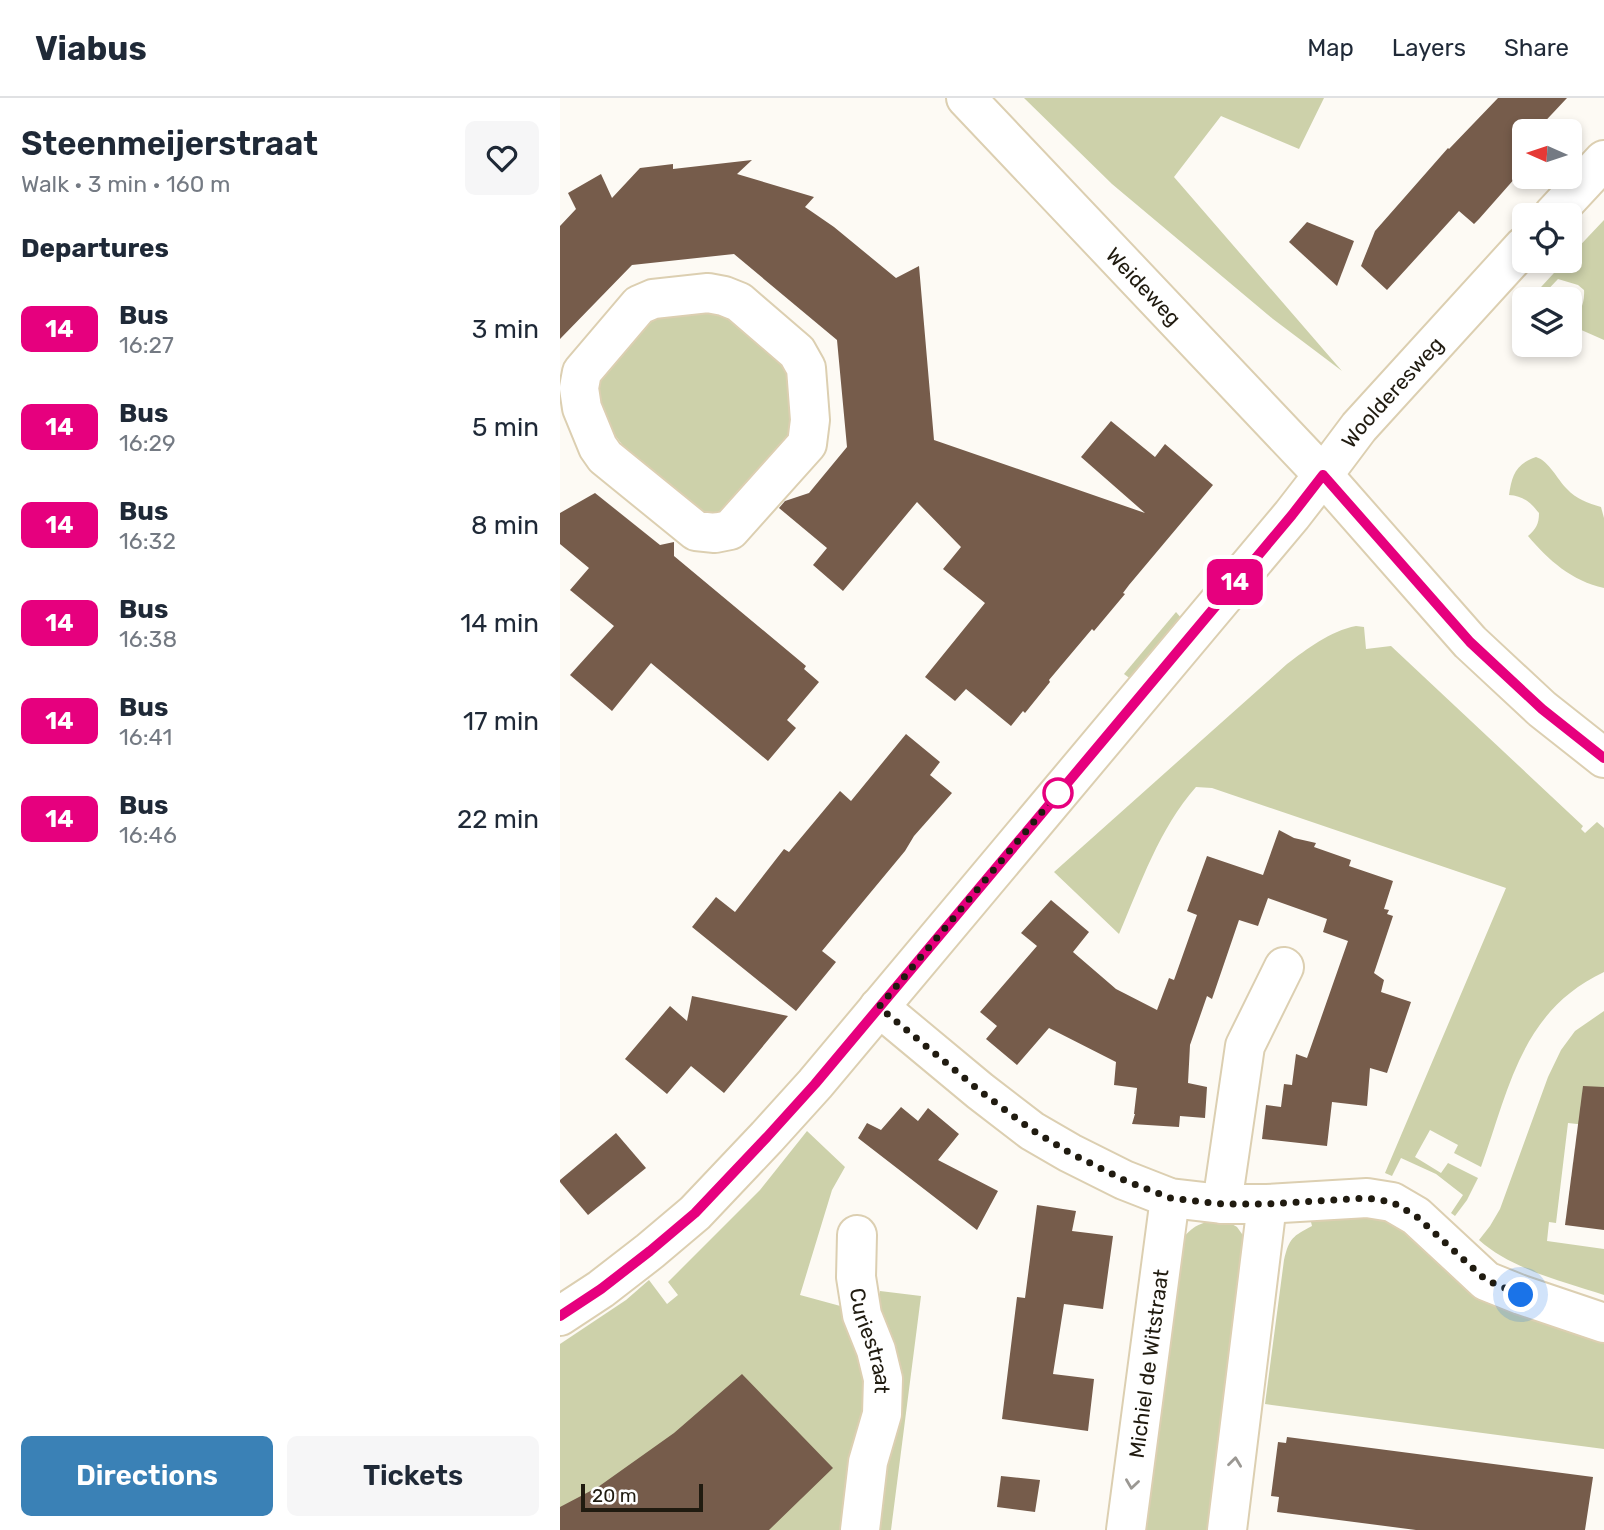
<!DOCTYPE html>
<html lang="en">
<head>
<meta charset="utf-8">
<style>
	body { margin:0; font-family:Rubik,sans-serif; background:#f6f6f7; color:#1f2937; height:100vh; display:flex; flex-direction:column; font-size:26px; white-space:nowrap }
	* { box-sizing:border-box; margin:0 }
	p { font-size:23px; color:#747a83 }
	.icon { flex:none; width:38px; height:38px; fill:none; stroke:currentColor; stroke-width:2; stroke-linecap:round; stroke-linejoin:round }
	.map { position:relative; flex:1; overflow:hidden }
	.details { display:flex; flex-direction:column; background:#fff; width:560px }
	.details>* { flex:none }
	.badge { padding:0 14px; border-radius:10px; font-size:24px; line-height:46px }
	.needle { width:46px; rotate:273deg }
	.controls { position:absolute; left:952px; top:21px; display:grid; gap:14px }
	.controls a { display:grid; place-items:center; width:70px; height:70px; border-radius:10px; background:#fff; box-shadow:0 4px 10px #0003; font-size:35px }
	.scale { position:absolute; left:21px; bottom:18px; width:122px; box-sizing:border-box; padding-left:7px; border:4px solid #201b10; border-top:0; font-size:19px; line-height:24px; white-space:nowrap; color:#201b10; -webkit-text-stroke:5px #fff; paint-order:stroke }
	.you { position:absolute; width:35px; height:35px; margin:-18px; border:5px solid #fff; border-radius:50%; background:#1a73e8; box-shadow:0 0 0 10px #1a73e833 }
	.map>.badge { position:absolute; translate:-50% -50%; box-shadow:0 0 0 4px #fff }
	h2 { padding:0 21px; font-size:26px; line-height:63px }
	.round { display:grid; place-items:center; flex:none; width:74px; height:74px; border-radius:10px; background:#f6f6f7 }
	.overview { display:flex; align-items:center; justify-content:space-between; height:119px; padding:0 21px }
	h1 { font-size:33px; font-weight:600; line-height:52px }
	.action { display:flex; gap:14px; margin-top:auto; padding:14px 21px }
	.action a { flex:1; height:80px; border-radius:10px; background:#3a81b6; color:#fff; font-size:28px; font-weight:600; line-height:80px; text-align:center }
	.action a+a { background:#f6f6f7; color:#1f2937 }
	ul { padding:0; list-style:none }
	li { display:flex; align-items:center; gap:21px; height:98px; padding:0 21px }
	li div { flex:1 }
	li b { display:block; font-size:26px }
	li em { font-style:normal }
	li .badge { min-width:77px; font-weight:700; text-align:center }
	header { display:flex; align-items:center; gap:42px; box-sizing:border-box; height:98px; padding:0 35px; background:#fff; border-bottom:2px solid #e0e1e3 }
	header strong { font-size:33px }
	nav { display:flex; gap:38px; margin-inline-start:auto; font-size:24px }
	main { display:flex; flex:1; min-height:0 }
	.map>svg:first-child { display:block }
</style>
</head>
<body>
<header>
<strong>Viabus</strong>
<nav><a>Map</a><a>Layers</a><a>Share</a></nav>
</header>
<main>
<section class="details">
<div class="overview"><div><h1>Steenmeijerstraat</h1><p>Walk · 3 min · 160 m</p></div><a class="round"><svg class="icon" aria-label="heart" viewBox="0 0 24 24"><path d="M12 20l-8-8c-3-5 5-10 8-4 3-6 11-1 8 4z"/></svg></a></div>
<h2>Departures</h2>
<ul>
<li><span class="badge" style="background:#e6007e;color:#fff">14</span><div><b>Bus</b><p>16:27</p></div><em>3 min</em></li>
<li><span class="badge" style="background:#e6007e;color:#fff">14</span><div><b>Bus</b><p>16:29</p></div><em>5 min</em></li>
<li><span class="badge" style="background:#e6007e;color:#fff">14</span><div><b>Bus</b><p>16:32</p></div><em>8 min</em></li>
<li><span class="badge" style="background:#e6007e;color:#fff">14</span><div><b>Bus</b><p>16:38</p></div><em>14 min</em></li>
<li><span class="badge" style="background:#e6007e;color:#fff">14</span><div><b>Bus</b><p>16:41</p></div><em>17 min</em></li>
<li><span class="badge" style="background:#e6007e;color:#fff">14</span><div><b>Bus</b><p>16:46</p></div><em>22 min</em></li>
</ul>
<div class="action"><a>Directions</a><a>Tickets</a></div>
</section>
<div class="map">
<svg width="1044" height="1432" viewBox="0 0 1044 1432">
	<rect width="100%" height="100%" fill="#fdfaf4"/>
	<!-- green -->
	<g fill="#cdd1aa">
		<polygon points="464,0 764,0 739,51 661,18 614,79 782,273 713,221 552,86"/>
		<path d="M1044 122V242L1010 227C1019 216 1025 207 1024 192L1018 187 998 181 979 201H970L1005 163H1010V158Z"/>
		<polygon points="118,212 162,212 227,271 232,298 231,338 158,417 145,417 70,357 54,336 39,309 38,282 92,222"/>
		<path d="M976 359C989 363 997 381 1007 391 1016 401 1028 405 1041 409L1044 420V490C1012 483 988 462 968 438 976 431 979 426 979 415 970 404 963 398 949 397 952 378 955 366 976 359Z"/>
		<polygon points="616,514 622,521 572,582 564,576"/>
		<path d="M796 528 804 529 806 551 831 548 1023 728 1021 731 1025 735 1037 724 1044 730V874C961 913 949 991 921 1069L894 1055 898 1047 870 1032 855 1059 881 1075 888 1065 918 1080 907 1102 895 1118 891 1115 903 1097 876 1076 841 1060 832 1078 825 1075 946 790 652 690 636 689C599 731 581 785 559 836L494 774 727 566C747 551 770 533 796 528Z"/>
		<path d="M1044 913V1029L1008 1025 996 1125 989 1124 987 1143 1044 1151V1197C1002 1183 953 1172 919 1142L930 1128 940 1111 988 979 1001 952 1015 933Z"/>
		<polygon points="247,1033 285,1069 272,1092 240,1197 317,1218 320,1193 361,1198 331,1432 0,1432 0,1246 66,1202 89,1182 107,1206 118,1197 108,1184 200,1092"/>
		<path d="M808 1117 826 1123 847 1134 1044 1242V1351L705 1306 724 1162C729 1140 733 1138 752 1128L750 1120Z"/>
		<path d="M665 1122 677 1129 687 1143 652 1432H581L622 1141C635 1125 645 1123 665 1122Z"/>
	</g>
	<!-- building -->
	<g fill="#765c4b">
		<polygon points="938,0 1007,0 976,33 964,33 964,70 919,121 914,126 899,113 827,192 801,168 815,133 888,50 889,51"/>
		<polygon points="192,62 177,76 254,99 245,109 274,129 336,180 359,168 374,342 585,415 521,359 551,323 595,359 605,346 653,387 569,487 563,495 565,496 534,533 532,531 489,582 490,584 465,615 463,613 451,628 406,591 395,603 365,579 425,505 383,471 401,449 357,404 283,493 253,467 267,450 219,410 225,403 249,395 287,349 277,242 174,156 72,167 0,241 0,128 16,111 8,95 41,76 52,100 80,70 113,66 113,71"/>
		<polygon points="747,124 794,143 777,188 729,144"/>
		<polygon points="35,395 100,447 114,444 114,458 246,568 244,571 259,584 227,622 236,630 208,663 91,565 52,613 10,577 54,528 10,492 29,470 0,446 0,415"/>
		<polygon points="346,636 380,664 370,677 392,695 354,738 345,753 262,853 276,864 236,913 132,829 156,799 175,814 224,751 229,754 280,693 291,703"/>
		<polygon points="719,732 734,740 756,745 754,749 791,762 789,768 833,783 824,811 829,812 827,816 833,818 814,875 824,882 821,894 851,904 827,975 810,970 807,1008 772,1004 767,1048 702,1041 706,1007 721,1009 724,986 732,987 736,956 747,960 788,843 763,834 767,821 708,800 698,828 679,822 652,901 647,898 630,947 628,985 647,989 645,1020 620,1018 619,1029 572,1026 575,1016 574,1016 577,990 554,987 556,964 489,930 457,967 426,941 437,928 420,914 477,848 461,835 491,802 529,834 513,854 556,891 597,912 609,880 614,882 637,817 627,813 647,758 703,777"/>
		<polygon points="132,898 228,918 164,995 131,968 107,996 65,961 110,908 127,923"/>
		<polygon points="1023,988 1044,989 1044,1132 1005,1127"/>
		<polygon points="341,1009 358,1023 368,1010 399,1036 378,1062 438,1093 417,1132 298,1040 307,1025 321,1032"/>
		<polygon points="56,1035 86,1070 28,1117 0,1084 0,1082"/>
		<polygon points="477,1107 516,1113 512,1133 553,1138 543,1211 504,1206 493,1276 534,1281 528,1333 442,1321 457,1199 465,1200"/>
		<polygon points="182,1276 273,1370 209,1432 0,1432 0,1409 38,1389 114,1335"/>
		<polygon points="727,1339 1033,1379 1025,1432 856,1432 717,1414 719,1399 711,1398 718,1344 726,1345"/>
		<polygon points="441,1378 480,1382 475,1414 437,1409"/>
	</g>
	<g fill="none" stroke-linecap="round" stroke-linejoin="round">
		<defs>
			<g id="street">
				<polyline points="993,117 1044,62"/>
				<polygon points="148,195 164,198 179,204 237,254 246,270 250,322 247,346 170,432 155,435 136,433 45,359 38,349 22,310 19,290 22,274 79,207 93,201"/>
				<path id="s1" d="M763 377 799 329 964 148"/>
				<polyline points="319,909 420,993 472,1033 510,1055 564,1082 610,1100 662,1106 707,1106 807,1100 832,1104 856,1118 926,1183 961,1197 1044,1225"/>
				<polyline points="662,1106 685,948 724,869"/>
				<path id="s2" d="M297 1137 296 1179 302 1217 316 1252 323 1281 322 1316 308 1364 300 1432"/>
				<path id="s3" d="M566 1432 610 1100"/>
				<polyline points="667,1432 707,1106"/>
			</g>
			<polyline id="secondary" points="0,1218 41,1191 90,1153 135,1115 207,1039 255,986 732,417 763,377"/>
			<g id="primary">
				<path id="s4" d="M406 0 763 377 910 544 982 611 1044 660"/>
			</g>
		</defs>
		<!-- street casing -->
		<use href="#street" stroke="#dccfb1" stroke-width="42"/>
		<!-- secondary casing -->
		<use href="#secondary" stroke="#dccfb1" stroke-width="42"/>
		<!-- primary casing -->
		<use href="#primary" stroke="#dccfb1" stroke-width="42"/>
		<!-- street -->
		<use href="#street" stroke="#fff" stroke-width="38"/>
		<!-- secondary -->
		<use href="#secondary" stroke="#fff" stroke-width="38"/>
		<!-- primary -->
		<use href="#primary" stroke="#fff" stroke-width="38"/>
	</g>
	<!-- one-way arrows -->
	<defs><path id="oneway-chevron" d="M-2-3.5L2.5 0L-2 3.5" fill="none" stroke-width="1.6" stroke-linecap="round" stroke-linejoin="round" transform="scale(1.75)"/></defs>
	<g stroke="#9b9893">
		<use href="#oneway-chevron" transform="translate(675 1364) rotate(-83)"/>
		<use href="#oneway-chevron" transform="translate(572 1386) rotate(98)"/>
	</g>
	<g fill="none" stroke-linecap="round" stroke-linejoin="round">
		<defs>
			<polyline id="line" points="0,1218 41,1191 90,1153 135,1115 207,1039 255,986 732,417 763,377 910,544 982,611 1044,660"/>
		</defs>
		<!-- line casing -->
		<use href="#line" stroke="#fff" stroke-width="16"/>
		<!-- line -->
		<use href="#line" stroke="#e6007e" stroke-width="10"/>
		<!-- walk -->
		<polyline stroke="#201b10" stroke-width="7" stroke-dasharray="0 12.6" points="498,695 319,909 420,993 472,1032 510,1055 564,1082 610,1100 662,1106 707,1106 807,1100 832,1104 856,1118 926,1182 961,1197"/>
	</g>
	<!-- markers -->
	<circle fill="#fff" stroke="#e6007e" stroke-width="3.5" cx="498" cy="695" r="14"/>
	<g text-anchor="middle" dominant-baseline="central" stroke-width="7" stroke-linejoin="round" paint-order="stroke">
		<!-- street labels -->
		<g font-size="21" fill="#201b10" stroke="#fff">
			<text stroke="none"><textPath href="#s4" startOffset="259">Weideweg</textPath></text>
			<text stroke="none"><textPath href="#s1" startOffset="108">Woolderesweg</textPath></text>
			<text stroke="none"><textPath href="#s2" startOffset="108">Curiestraat</textPath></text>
			<text stroke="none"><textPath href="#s3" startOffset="168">Michiel de Witstraat</textPath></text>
		</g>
	</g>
</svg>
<div class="controls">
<a><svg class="needle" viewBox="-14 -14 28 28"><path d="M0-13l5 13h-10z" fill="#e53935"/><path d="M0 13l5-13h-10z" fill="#747a83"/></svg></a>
<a><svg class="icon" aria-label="locate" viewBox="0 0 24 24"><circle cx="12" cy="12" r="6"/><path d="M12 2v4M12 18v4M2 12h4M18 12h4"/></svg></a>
<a><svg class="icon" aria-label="layers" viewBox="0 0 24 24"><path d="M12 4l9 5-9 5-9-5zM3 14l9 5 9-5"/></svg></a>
</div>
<div class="scale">20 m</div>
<div class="you" style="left:961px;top:1197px"></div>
<b class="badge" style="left:675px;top:484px;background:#e6007e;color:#fff">14</b>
</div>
</main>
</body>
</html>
